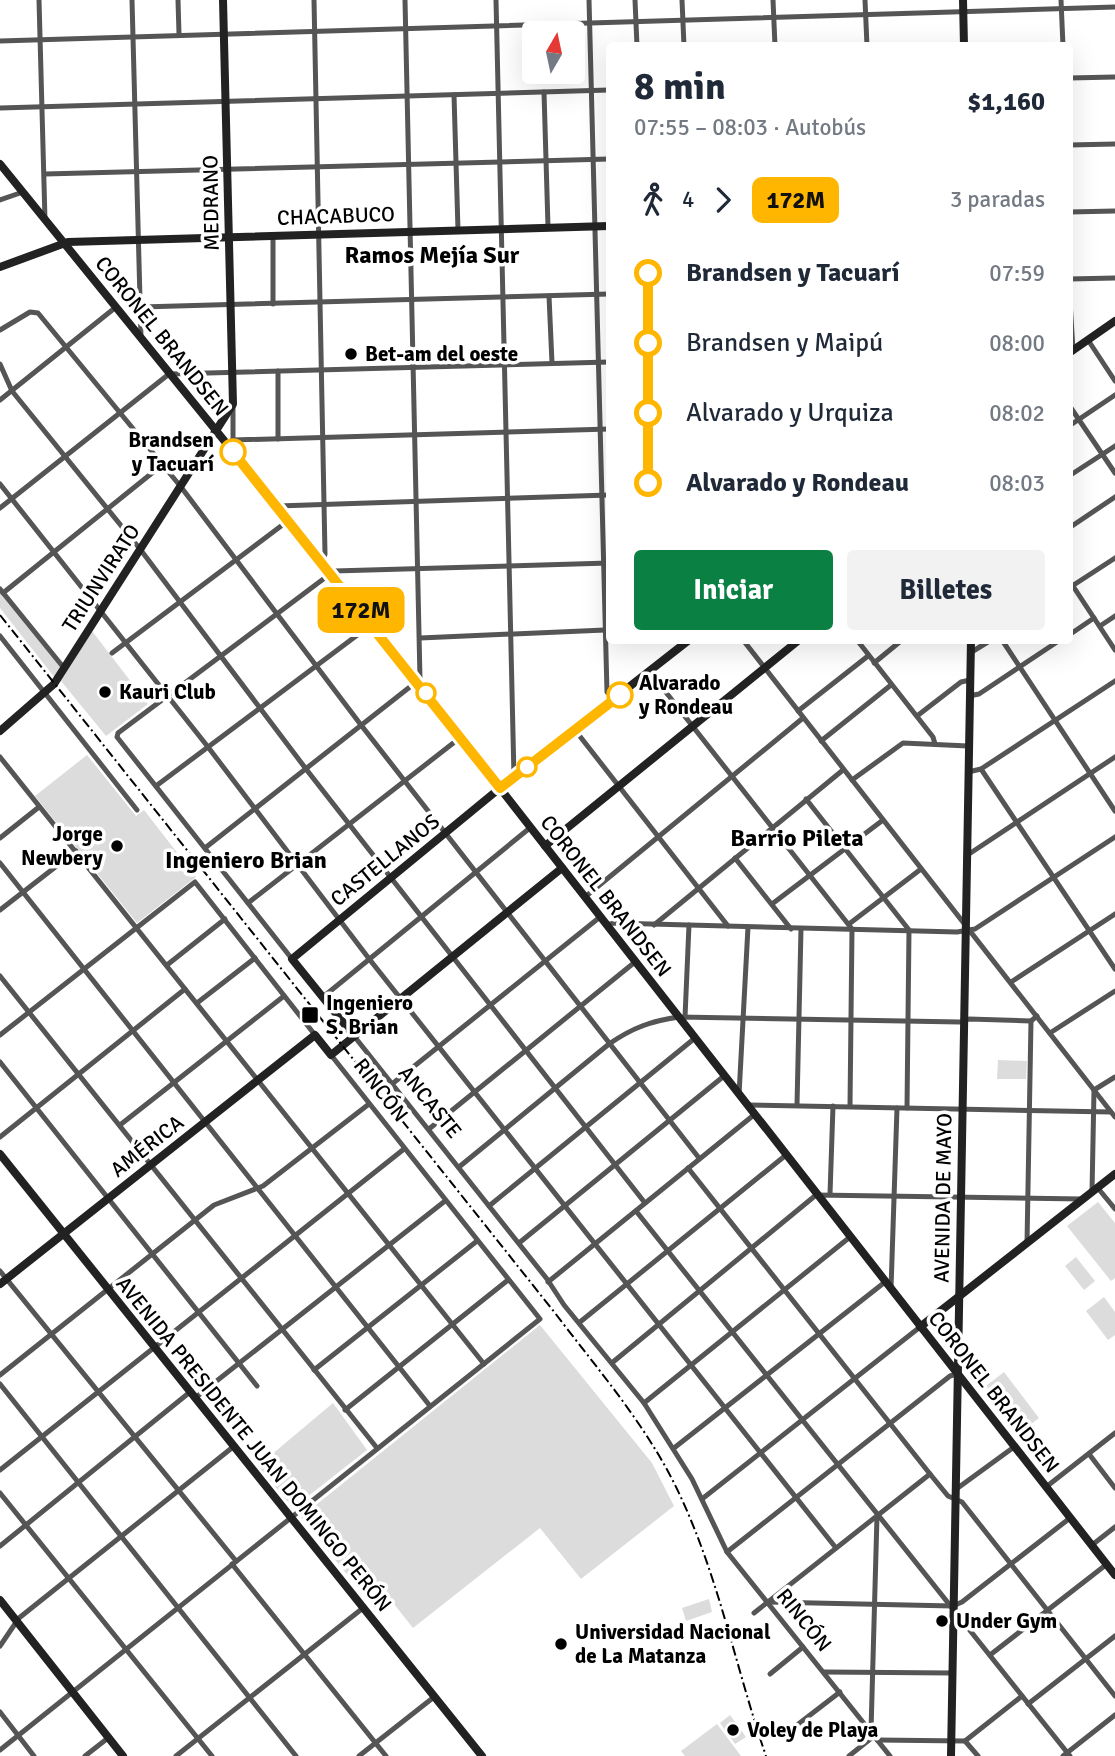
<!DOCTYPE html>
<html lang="es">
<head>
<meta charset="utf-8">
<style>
	body { margin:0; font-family:Signika,sans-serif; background:#f2f2f3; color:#1f2937; height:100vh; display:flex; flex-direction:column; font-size:26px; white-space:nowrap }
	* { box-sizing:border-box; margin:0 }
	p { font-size:23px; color:#747a83 }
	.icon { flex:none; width:38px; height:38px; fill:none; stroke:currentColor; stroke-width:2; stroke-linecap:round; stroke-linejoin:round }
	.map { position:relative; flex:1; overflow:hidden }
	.panel { position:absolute; left:606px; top:42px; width:467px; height:602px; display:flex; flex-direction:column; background:#fff; border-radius:7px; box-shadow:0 7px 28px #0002 }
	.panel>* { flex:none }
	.badge { padding:0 14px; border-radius:10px; font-size:24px; line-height:46px }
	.needle { width:46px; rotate:9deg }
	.tools { position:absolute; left:522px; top:21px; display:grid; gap:14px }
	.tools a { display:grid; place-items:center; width:63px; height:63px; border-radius:7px; background:#fff; box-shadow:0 7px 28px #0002; font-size:35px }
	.map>.badge { position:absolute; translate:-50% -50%; box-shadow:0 0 0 4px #fff }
	.legs { display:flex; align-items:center; gap:10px; height:77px; padding:0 28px; font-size:23px }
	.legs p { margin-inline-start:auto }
	.summary { display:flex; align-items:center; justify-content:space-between; height:119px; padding:0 28px }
	h1 { font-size:38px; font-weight:700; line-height:52px }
	.primary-button { display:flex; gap:14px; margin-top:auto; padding:14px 28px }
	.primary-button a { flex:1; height:80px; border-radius:7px; background:#0b8043; color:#fff; font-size:28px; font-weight:700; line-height:80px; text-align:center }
	.primary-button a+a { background:#f2f2f3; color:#1f2937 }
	ul { padding:0 28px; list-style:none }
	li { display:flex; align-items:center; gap:24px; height:70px; font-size:26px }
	li i { display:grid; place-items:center; width:10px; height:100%; margin:0 9px; background:currentColor }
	li i::after { content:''; width:18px; height:18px; margin:-9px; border:5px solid; border-radius:50%; background:#fff }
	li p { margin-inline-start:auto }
	li:first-child i { background:linear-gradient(#0000 50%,currentColor 0) }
	li:last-child i { background:linear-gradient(currentColor 50%,#0000 0) }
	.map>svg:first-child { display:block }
</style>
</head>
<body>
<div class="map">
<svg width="1115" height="1756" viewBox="0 0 1115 1756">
	<rect width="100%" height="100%" fill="#fff"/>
	<!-- green -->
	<g fill="#dcdcdc">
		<polygon points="0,591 62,668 55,678 0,608"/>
		<polygon points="92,631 148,704 106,736 61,681"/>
		<polygon points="87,755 136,816 144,810 196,877 137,923 35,796"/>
		<polygon points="998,1060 1027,1061 1026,1079 997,1079"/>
		<polygon points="1098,1202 1115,1223 1115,1278 1111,1281 1067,1226"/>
		<polygon points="1076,1257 1095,1281 1084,1290 1065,1266"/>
		<polygon points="1104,1297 1115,1312 1115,1335 1108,1340 1086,1311"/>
		<polygon points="540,1325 652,1463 674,1506 581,1579 540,1528 413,1628 363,1565 349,1577 301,1517"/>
		<polygon points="1004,1372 1039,1418 1021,1432 986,1386"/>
		<polygon points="333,1403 367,1450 293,1508 258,1466"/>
		<polygon points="709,1599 712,1612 686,1621 682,1608"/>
		<polygon points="730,1715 746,1737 735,1744 720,1723"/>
		<polygon points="717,1724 741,1756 685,1756 681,1751"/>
	</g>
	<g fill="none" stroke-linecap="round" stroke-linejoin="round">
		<!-- street -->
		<g stroke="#555" stroke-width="5">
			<polyline points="39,0 45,220"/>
			<polyline points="132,0 141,337"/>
			<polyline points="178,0 179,34"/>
			<polyline points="314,0 325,554 323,562"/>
			<polyline points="496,0 514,777"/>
			<polyline points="589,0 607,692 613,698"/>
			<polyline points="635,0 637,46"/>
			<polyline points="682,0 684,46"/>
			<polyline points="773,0 775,46"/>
			<polyline points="865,0 867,46"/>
			<polyline points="1061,0 1063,46"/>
			<polyline points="0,41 1115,7"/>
			<polyline points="1069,78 1115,77"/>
			<polyline points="544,92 548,227"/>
			<polyline points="454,95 458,230"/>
			<polyline points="0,108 609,90"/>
			<polyline points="1069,145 1115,144"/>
			<polyline points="45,174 609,159"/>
			<polyline points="0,200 23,192"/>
			<polyline points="1069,212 1115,211"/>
			<polyline points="273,236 273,304"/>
			<polyline points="1069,279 1115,278"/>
			<polyline points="1069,285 1073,350"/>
			<polyline points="549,296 552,363"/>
			<polyline points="141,307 609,294"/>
			<polyline points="0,330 30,312 38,313 181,487 361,725 699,1158"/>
			<polyline points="1088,340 1115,381"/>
			<polyline points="0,364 12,391 140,549 306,769 645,1203"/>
			<polyline points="278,371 278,439"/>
			<polyline points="0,400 116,307"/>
			<polyline points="233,404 233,440"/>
			<polyline points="1069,405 1115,473"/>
			<polyline points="1069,426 1115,395"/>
			<polyline points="226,444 233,440 609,429"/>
			<polyline points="1069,476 1115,446"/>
			<polyline points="0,484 208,747 370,960 836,1548"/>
			<polyline points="278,506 609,495"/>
			<polyline points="0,508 169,374 609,362"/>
			<polyline points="1069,528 1115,497"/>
			<polyline points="1069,580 1115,650"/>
			<polyline points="1069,588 1115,558"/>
			<polyline points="0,589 64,668"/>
			<polyline points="3,593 162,465"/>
			<polyline points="1100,626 1115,616"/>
			<polyline points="1069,635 1094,618"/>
			<polyline points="0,636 137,810"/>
			<polyline points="420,638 605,630"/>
			<polyline points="743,640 1115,1117"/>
			<polyline points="857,640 933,737 935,744"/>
			<polyline points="1002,640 1115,811"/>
			<polyline points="112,653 289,520"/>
			<polyline points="970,653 991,640"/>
			<polyline points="874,663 902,640"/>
			<polyline points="650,672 852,929 850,1106"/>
			<polyline points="969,696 979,694 1060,640"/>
			<polyline points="798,711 868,656"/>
			<polyline points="917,716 961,682 970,680"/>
			<polyline points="575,730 728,926"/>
			<polyline points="821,741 891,685"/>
			<polyline points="0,757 484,1364"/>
			<polyline points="981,769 1115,969"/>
			<polyline points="968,772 981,769 1115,681"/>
			<polyline points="852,780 903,743 968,746"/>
			<polyline points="156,786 372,624"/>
			<polyline points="806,799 909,930 907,1108"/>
			<polyline points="0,838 39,807"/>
			<polyline points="205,848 420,679 405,0"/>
			<polyline points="966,856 1115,757"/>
			<polyline points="735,858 791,929"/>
			<polyline points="0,863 430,1406"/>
			<polyline points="585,897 803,718"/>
			<polyline points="248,903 461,737"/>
			<polyline points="772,904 883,820"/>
			<polyline points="0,910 76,851"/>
			<polyline points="849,924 921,869"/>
			<polyline points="607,925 613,923 957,932 975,929 1115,837"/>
			<polyline points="654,925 843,770"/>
			<polyline points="292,959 117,737 118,733 334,571 609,563"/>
			<polyline points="167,965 225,919"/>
			<polyline points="0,976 377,1448"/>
			<polyline points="1011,982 1115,914"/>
			<polyline points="323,997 531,827"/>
			<polyline points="197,1003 255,958"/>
			<polyline points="685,1017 689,925"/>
			<polyline points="1050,1033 1115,991"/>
			<polyline points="0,1035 195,882 315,1035"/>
			<polyline points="354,1036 547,1279 564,1305 644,1403 692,1479 727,1552 890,1756"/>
			<polyline points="0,1062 257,1386"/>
			<polyline points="392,1084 600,917"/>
			<polyline points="739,1095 748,927"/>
			<polyline points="747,1105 1111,1112"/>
			<polyline points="797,1105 801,929"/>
			<polyline points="120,1125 284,996"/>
			<polyline points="429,1129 635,962"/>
			<polyline points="0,1137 185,989"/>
			<path d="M459 1167 609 1044C632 1028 651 1021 679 1017L960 1022 969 1019 1031 1021 1037 1016"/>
			<polyline points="688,1168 930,1474 948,1496 962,1502 1115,1696"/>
			<polyline points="1097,1187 1115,1209"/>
			<polyline points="1092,1192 1094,1090 1115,1077"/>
			<polyline points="830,1194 833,1106"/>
			<polyline points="489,1206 695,1038"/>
			<polyline points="636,1211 1070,1756"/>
			<polyline points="519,1243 724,1076"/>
			<polyline points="1027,1243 1031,1021"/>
			<polyline points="0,1271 236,1561"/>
			<polyline points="548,1282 755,1114"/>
			<polyline points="891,1289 897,1108"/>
			<polyline points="580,1322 786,1155"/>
			<polyline points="613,1362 816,1195 1082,1199"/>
			<polyline points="314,1370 477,1241"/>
			<polyline points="0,1375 214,1205 263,1186 369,1104"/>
			<polyline points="0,1384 296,1756"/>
			<polyline points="195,1398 445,1201"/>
			<polyline points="644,1403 850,1237"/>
			<polyline points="345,1410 508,1280"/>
			<polyline points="674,1448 885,1282"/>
			<polyline points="1089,1454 1115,1488"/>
			<polyline points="0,1470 404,1149"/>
			<polyline points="1046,1487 1115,1433"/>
			<polyline points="955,1490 1014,1447"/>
			<polyline points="0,1493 212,1756"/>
			<polyline points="702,1499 920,1327"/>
			<polyline points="1092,1545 1115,1527"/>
			<polyline points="0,1546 190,1392"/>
			<polyline points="727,1552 950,1376 957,1374"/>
			<polyline points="232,1564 386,1756"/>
			<polyline points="768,1602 953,1606 962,1602 1070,1518"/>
			<polyline points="754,1613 930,1474"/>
			<polyline points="0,1646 19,1618 233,1447"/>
			<polyline points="990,1655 1107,1564"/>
			<polyline points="824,1672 952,1673"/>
			<polyline points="770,1674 803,1647"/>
			<polyline points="1028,1704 1115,1636"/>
			<polyline points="0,1712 34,1756"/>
			<polyline points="871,1731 877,1516"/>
			<polyline points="788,1732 840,1692"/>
			<polyline points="877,1740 965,1741 1022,1696"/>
			<polyline points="965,1741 978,1756"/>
			<polyline points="0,1750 540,1319 331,1055"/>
			<polyline points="85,1756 108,1738"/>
			<polyline points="176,1756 363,1608"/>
			<polyline points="359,1756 434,1697"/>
			<polyline points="849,1756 874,1736"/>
			<polyline points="1063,1756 1115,1715"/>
		</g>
		<!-- secondary -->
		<g stroke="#222" stroke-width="8">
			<polyline points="963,0 964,46"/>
			<polyline points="0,164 342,586 1115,1575"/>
			<polyline points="0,267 68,242 609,226"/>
			<polyline points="1069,353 1115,321"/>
			<polyline points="0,731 54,684 233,404 223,0"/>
			<polyline points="545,846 799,640"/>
			<polyline points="354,1036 292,959 500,788 689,640"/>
			<polyline points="0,1154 482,1756"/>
			<polyline points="0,1284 315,1035 331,1055 562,868"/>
			<polyline points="920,1327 1115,1174"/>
			<polyline points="0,1600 123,1756"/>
			<polyline points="951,1756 971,640"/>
		</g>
		<!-- rail -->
		<path stroke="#000" stroke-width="2" stroke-dasharray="10 3.5 2 3.5" stroke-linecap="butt" d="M0 615 555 1313C596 1367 641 1419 672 1479 717 1567 734 1663 766 1756"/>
	</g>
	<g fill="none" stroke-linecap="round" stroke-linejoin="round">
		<defs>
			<polyline id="line-1" points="233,452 500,788 620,695"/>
		</defs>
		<!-- line-1 casing -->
		<use href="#line-1" stroke="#fff" stroke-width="16"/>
		<!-- line-1 -->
		<use href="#line-1" stroke="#feb600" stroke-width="10"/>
	</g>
	<!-- markers -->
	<g fill="#000" stroke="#fff" stroke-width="2.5">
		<circle cx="351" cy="354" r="7"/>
		<circle cx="105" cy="692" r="7"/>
		<circle cx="117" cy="846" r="7"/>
		<rect x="301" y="1006" width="18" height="18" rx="3.5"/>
		<circle cx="942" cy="1621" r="7"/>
		<circle cx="561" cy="1644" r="7"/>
		<circle cx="733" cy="1730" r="7"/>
	</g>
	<g fill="#fff" stroke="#feb600" stroke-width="3.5">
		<circle cx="233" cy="452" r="12"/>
		<circle cx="426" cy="693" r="9"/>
		<circle cx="620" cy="695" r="12"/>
		<circle cx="527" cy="767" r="9"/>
	</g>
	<g text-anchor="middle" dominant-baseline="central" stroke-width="7" stroke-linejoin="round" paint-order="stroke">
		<!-- street labels -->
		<g font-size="21" fill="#000" stroke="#fff">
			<text transform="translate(211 203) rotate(-91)">MEDRANO</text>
			<text transform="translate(336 216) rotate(-2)">CHACABUCO</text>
			<text transform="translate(162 336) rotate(51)">CORONEL BRANDSEN</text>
			<text transform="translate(101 578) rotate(-57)">TRIUNVIRATO</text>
			<text transform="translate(385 860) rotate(-39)">CASTELLANOS</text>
			<text transform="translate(606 896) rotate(52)">CORONEL BRANDSEN</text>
			<text transform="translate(381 1090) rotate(52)">RINCÓN</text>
			<text transform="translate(430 1102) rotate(51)">ANCASTE</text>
			<text transform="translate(147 1146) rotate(-38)">AMÉRICA</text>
			<text transform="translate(943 1198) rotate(-89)">AVENIDA DE MAYO</text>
			<text transform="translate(994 1392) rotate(52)">CORONEL BRANDSEN</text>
			<text transform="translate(254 1444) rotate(51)">AVENIDA PRESIDENTE JUAN DOMINGO PERÓN</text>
			<text transform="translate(804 1620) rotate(51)">RINCÓN</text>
		</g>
		<!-- poi labels -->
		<g font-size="21" font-weight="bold" fill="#000" stroke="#fff" text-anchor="start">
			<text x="365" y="354">Bet-am del oeste</text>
			<text x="119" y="692">Kauri Club</text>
			<text x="103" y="834" text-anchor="end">Jorge<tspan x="103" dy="24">Newbery</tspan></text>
			<text x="326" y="1003">Ingeniero<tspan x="326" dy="24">S. Brian</tspan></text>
			<text x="956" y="1621">Under Gym</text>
			<text x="575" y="1632">Universidad Nacional<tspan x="575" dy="24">de La Matanza</tspan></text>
			<text x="747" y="1730">Voley de Playa</text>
		</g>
		<!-- stop labels -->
		<g font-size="21" font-weight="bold" fill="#000" stroke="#fff" text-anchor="end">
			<text x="214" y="440">Brandsen<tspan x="214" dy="24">y Tacuarí</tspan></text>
			<text x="639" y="683" text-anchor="start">Alvarado<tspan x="639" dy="24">y Rondeau</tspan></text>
		</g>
		<!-- quarter labels -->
		<g font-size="24" font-weight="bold" fill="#000" stroke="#fff">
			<text x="432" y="255">Ramos Mejía Sur</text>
			<text x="797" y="838">Barrio Pileta</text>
			<text x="246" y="860">Ingeniero Brian</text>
		</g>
	</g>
</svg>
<div class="tools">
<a><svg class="needle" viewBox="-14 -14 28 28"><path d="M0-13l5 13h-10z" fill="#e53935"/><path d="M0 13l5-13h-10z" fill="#747a83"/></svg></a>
</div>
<b class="badge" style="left:361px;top:610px;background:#feb600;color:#111">172M</b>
<section class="panel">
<div class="summary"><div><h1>8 min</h1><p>07:55 – 08:03 · Autobús</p></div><b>$1,160</b></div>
<div class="legs"><svg class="icon" aria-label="walk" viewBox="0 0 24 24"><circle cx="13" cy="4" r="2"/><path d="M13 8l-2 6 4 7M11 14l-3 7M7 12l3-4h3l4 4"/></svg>4<svg class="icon" aria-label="forward" viewBox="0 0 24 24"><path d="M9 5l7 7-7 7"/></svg><b class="badge" style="background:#feb600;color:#111">172M</b><p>3 paradas</p></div>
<ul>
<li><i style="color:#feb600"></i><b>Brandsen y Tacuarí</b><p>07:59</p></li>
<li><i style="color:#feb600"></i><span>Brandsen y Maipú</span><p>08:00</p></li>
<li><i style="color:#feb600"></i><span>Alvarado y Urquiza</span><p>08:02</p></li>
<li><i style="color:#feb600"></i><b>Alvarado y Rondeau</b><p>08:03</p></li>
</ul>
<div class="primary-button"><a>Iniciar</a><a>Billetes</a></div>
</section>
</div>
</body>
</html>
